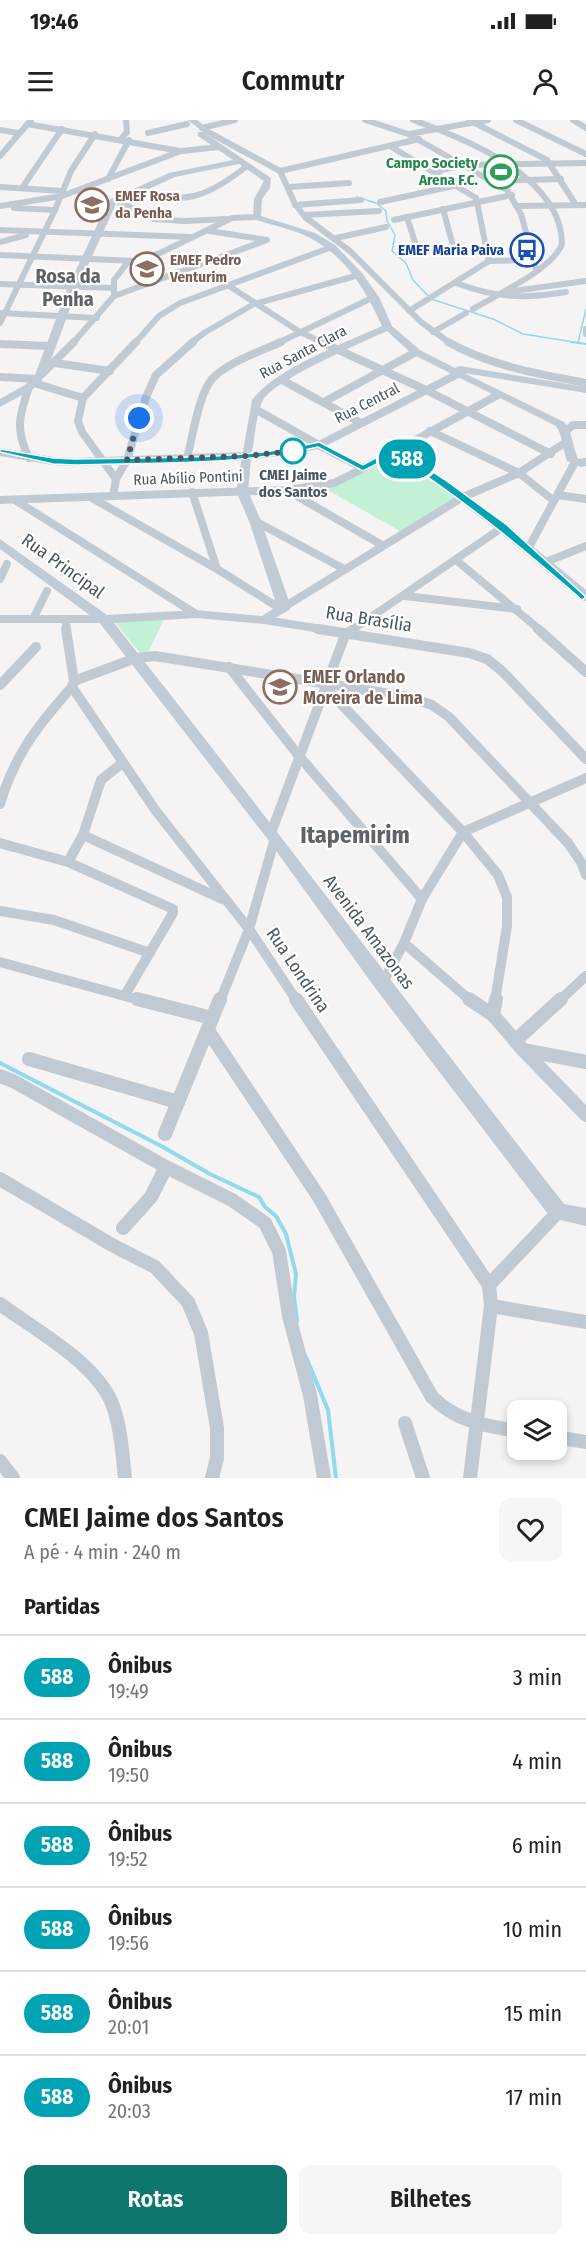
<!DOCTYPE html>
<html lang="pt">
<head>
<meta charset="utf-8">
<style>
	body { margin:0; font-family:"Fira Sans Condensed",sans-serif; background:#f6f6f6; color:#202124; height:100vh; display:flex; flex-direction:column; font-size:22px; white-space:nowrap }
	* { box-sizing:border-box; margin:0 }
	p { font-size:20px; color:#757577 }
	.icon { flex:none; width:33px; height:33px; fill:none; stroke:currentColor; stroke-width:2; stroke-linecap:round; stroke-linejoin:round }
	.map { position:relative; height:1358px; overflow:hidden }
	.drawer { display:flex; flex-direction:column; background:#fff; flex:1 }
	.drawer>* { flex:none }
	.badge { padding:0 12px; border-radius:20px; font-size:21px; line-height:39px }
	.buttons { position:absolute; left:507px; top:1280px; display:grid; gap:12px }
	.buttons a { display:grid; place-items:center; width:60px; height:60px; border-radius:12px; background:#fff; box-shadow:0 3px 9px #0003; font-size:30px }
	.you { position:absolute; width:30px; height:30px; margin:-15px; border:4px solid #fff; border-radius:50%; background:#1a73e8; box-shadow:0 0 0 9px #1a73e833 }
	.map>.badge { position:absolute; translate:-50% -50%; box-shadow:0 0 0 3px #fff }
	h2 { padding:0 24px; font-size:22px; line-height:54px }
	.round { display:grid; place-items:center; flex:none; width:63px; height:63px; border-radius:12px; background:#f6f6f6 }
	.head { display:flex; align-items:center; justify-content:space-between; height:102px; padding:0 24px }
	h1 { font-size:28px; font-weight:600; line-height:45px }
	.action { display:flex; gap:12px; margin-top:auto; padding:12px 24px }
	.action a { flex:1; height:69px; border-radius:12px; background:#0f766e; color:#fff; font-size:24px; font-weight:600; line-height:69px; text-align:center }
	.action a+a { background:#f6f6f6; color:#202124 }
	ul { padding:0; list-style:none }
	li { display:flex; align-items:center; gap:18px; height:84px; padding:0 24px; border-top:2px solid #e0e0e0 }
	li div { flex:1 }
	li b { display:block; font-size:22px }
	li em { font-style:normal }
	li .badge { min-width:66px; font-weight:700; text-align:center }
	.status { display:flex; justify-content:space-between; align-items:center; height:42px; padding:0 30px; background:#fff; direction:ltr }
	.status svg { height:16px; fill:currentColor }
	header { display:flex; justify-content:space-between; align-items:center; height:78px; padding:0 24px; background:#fff; font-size:27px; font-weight:600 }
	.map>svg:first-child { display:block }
</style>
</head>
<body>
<div class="status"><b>19:46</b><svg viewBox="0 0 49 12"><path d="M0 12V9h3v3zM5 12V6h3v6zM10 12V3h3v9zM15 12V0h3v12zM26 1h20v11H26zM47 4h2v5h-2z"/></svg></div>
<header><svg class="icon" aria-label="menu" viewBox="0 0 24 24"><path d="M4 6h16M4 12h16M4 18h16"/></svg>Commutr<svg class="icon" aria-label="person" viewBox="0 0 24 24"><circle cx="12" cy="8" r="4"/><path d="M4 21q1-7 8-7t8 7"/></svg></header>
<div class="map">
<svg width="586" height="1358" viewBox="0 0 586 1358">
	<rect width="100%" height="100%" fill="#f5f3f3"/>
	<!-- green -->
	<g fill="#c3f1d5">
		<polygon points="392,336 396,336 456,375 454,378 400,411 324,368"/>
		<polygon points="164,499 148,533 140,533 114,501"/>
	</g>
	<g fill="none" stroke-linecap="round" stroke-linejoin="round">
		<!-- stream-far2 -->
		<g stroke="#90daee" stroke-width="1.5">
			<polyline points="357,77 376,83 386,91 387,101 395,115 392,131 406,143 413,160 431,179 493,199 523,214 580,223"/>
			<polyline points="578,223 586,189"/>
		</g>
		<!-- stream-far1 -->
		<polyline stroke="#90daee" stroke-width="2" points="571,222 586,224"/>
		<!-- stream -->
		<g stroke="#90daee" stroke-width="4">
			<polyline points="0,943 163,1027 210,1054 259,1077 265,1087 276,1096 286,1114 296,1154 294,1177 297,1201"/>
			<polyline points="306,1237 328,1290 336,1358"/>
		</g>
		<!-- street-far3 -->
		<g stroke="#c1cad2" stroke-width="6">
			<polyline points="365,0 408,14 507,70 521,94 536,149"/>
			<path d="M413 0C466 19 562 57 562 124 553 149 496 175 473 189"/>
			<polyline points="469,0 547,40 576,85"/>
			<polyline points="516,0 586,34"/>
			<polyline points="573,0 586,8"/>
			<polyline points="27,4 180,31"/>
			<polyline points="202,8 235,0"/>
			<polyline points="0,10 18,13"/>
			<polyline points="208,12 280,51 295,84 305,97 350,131 421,202 450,223"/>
			<polyline points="148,13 187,4"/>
			<polyline points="409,14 488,0"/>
			<polyline points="121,19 127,12 126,0"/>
			<polyline points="390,26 476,78 489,141"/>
			<polyline points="0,36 31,0"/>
			<polyline points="280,51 419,19"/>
			<polyline points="433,52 463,45 586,43"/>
			<polyline points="108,59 129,20"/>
			<polyline points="492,61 561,59"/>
			<polyline points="0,67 63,71"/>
			<polyline points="289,67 349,63"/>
			<polyline points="22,68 62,9"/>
			<path d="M135 71C184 86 208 77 247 46"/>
			<polyline points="115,80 154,99 185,101 227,99"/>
			<polyline points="380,82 458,65"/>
			<polyline points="295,85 361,80"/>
			<polyline points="0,86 62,76 181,31 219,27"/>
			<polyline points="517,86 586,85"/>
			<polyline points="14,88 55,90"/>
			<polyline points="443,89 453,126"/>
			<polyline points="304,95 379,91"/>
			<polyline points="407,97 417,129"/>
			<polyline points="394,100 512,75"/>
			<polyline points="0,110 191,117"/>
			<polyline points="336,118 386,107"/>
			<polyline points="0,122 26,115"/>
			<polyline points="0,135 136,141 160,133 232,98 256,97"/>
			<path d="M456 163C496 178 524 179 566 172"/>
			<polyline points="0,164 113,168"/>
			<polyline points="229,166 300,212 324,223"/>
			<polyline points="506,172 586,161"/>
			<polyline points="114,173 114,160 128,142"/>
			<polyline points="114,176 267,120 209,111"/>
			<polyline points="409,191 489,141 535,140"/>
			<polyline points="0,193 97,198"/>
			<polyline points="0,203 55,90 71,51 95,14"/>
			<polyline points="586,209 586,214"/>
			<polyline points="433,212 466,193"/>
			<polyline points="73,223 114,176"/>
			<polyline points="135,223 159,196 180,183 332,127"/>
			<polyline points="191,223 204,213 254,184 359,155"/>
			<polyline points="278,223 374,177"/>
		</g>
		<!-- street-far2 -->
		<g stroke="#c1cad2" stroke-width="8">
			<polyline points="321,222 426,270 551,334"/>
			<path d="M448 222C491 246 538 254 586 263"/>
			<polyline points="0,224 50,226"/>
			<polyline points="55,243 110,251"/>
			<polyline points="40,256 74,222"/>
			<polyline points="0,257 38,259"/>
			<polyline points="282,260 359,302"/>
			<polyline points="34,263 83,278"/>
			<path d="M29 267C19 296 15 310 29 338"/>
			<polyline points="324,282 416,232"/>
			<polyline points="255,289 319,325 458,254"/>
			<polyline points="430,311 519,353 554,381"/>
			<polyline points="566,311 573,305 586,305"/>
			<polyline points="395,331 498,275"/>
			<polyline points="0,332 53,341 75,342 246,336"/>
			<path d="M187 338C193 316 198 276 212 259 226 243 261 231 281 222"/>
			<polyline points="116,359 82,312 78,301 83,278 136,222"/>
			<polyline points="288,371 382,425"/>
			<polyline points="192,372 217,449"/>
			<polyline points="558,375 586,379"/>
			<polyline points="113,376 116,359 127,340 146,277 156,255 193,222"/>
			<polyline points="92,378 217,449 281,489"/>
			<polyline points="0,380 288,370 334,363 362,349"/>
			<polyline points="15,380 196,494"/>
			<polyline points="255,401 344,449"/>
			<polyline points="529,427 575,342"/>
			<polyline points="456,440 540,510"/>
			<polyline points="546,442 586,426"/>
			<polyline points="0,459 7,444"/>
			<polyline points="405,476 517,489"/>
			<polyline points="284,487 463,377 519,353 566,322"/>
			<polyline points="0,499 104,499"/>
			<polyline points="33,499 47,471"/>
			<polyline points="65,499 67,510"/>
			<polyline points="265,500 327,510"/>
			<polyline points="352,510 503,407"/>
		</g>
		<!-- street-far1 -->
		<g stroke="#c1cad2" stroke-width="10">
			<polyline points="66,509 74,561 72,567 156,691 249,809 297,881"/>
			<polyline points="318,509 469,533 487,539 502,551 586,639"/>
			<polyline points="538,509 586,552"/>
			<polyline points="229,547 299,636 422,779"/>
			<polyline points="74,561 136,538 155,536 409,577 432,585 449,597 568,723 581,742 586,755"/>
			<polyline points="0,565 36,527"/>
			<polyline points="324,566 463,712 498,755 507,777 507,806 495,881"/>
			<path d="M0 684C15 634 38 605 72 567"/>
			<polyline points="271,713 345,515 354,509"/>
			<polyline points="83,715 222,779"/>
			<polyline points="0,723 68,742 173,789 173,793 125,875"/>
			<polyline points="68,742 83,715 101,660 121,644"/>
			<polyline points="0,791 54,800 150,833"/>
			<polyline points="404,823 471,881"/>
			<polyline points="0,842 143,881"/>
			<polyline points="382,864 404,823 422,779 463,712 586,658"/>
			<polyline points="220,881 249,809 275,718"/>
			<polyline points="559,881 586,856"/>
		</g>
		<!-- street -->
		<g stroke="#c1cad2" stroke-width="14">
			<polyline points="137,879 212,898"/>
			<polyline points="296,879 489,1165 491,1186 470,1358"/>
			<polyline points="469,879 493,895 523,930 586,995"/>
			<polyline points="493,895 496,879"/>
			<path d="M209 912 319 1077 432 1277C456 1301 485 1306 518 1311"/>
			<polyline points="515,921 561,879"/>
			<polyline points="523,930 586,942"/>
			<polyline points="29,939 178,982"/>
			<polyline points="0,956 13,961 166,1047 232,1080 265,1103 279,1131 289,1196 310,1275 324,1358"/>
			<polyline points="165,1014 220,879"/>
			<polyline points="0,1059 112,1125 155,1147 188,1182 201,1213 217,1308 217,1338 212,1358"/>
			<polyline points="123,1108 151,1077 166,1047"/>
			<polyline points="489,1165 558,1092"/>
			<path d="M0 1184C34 1209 93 1241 111 1281 121 1305 122 1332 125 1358"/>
			<polyline points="491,1186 586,1202"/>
			<polyline points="405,1303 423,1358"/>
			<polyline points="556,1317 586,1322"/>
			<polyline points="0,1341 13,1358"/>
		</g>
		<!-- secondary -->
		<path fill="#c1cbd6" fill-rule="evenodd" d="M188 0H197L212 12 206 14 271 58 270 68 262 79 261 96 315 113 335 125 362 153 379 177 392 206 420 230 455 248 460 246 586 267V273L464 253 564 302C573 313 572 325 578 339L586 338V346L581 347 567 341C563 331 562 313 556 306L412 234 387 211C363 222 271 261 262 282 256 296 255 316 252 332L288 329 319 322 362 344 391 329H399C465 372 526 420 586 470V481L581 480C521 429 461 379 395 336L362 352 317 329 288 335 251 339 248 371 261 401 291 487 289 490 265 504 196 498 114 503C266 695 413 891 564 1084L586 1088V1106L551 1098 376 869 266 717 99 502 0 429V419L107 495 196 490 262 496 277 486 249 401 236 371 252 280C276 248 345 223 382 206 366 171 346 136 310 118 293 109 271 105 253 99L254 79 264 61 239 44 175 57 116 84 78 167 45 256 33 269 0 287V279L25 265 35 255 68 167 109 80 169 53 233 40 198 16V12H203Z"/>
	</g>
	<!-- line -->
	<path fill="#00a3b4" stroke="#fff" stroke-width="1.5" d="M319 322 363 345 392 329H398L444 359 507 405 586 477 582 480C522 428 462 378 394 335L363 351 318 327C239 346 155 342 75 345L53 344 0 332V329L53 338 75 339C156 337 240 341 319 322Z"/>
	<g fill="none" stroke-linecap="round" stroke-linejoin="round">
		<!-- walk -->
		<polyline stroke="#4a5661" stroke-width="6" stroke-dasharray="0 10.8" points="139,298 127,340 246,336 293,331"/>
	</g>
	<!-- icons -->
	<defs>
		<symbol id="stadium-ring" viewBox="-11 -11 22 22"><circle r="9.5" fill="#fff" stroke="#2e9e5b" stroke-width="1.5"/><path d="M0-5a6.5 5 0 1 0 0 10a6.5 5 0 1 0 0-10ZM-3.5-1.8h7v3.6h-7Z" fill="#2e9e5b"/></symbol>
		<symbol id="school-ring" viewBox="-11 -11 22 22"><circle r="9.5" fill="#fff" stroke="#8d6e63" stroke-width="1.5"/><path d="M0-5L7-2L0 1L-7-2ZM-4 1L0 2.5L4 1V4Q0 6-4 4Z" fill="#8d6e63"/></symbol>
		<symbol id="bus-ring" viewBox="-11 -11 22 22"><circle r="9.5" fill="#fff" stroke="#1a4fb4" stroke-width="1.5"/><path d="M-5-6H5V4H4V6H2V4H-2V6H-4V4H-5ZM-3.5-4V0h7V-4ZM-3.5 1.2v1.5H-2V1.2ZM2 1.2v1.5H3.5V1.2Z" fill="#1a4fb4"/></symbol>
	</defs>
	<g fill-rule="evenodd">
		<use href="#stadium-ring" x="482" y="33" width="38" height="38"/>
		<use href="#school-ring" x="73" y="66" width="38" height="38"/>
		<use href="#bus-ring" x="508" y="111" width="38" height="38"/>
		<use href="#school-ring" x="128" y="130" width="38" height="38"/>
		<use href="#school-ring" x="261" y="548" width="38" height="38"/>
	</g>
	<!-- markers -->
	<circle fill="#fff" stroke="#00a3b4" stroke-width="3" cx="293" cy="331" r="12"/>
	<g text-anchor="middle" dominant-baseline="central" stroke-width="4.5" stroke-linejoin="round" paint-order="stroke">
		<!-- far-leisure labels -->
		<g font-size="15" font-weight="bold" fill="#27864d" stroke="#fff" text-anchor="end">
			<text x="478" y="43">Campo Society<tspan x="478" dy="17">Arena F.C.</tspan></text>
		</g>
		<!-- far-education labels -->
		<g font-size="15" font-weight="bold" fill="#785e54" stroke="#fff" text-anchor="start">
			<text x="115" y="76">EMEF Rosa<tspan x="115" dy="17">da Penha</tspan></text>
			<text x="170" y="140">EMEF Pedro<tspan x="170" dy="17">Venturim</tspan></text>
		</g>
		<!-- far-transit labels -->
		<g font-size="15" font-weight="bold" fill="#164399" stroke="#fff" text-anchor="end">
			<text x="504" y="130">EMEF Maria Paiva</text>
		</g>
		<!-- far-street labels -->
		<g font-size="15" fill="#4a5661" stroke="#fff">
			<text transform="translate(303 232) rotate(-28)">Rua Santa Clara</text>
			<text transform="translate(367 283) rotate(-27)">Rua Central</text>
			<text transform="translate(188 358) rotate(-2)">Rua Abílio Pontini</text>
		</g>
		<!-- far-stop labels -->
		<g font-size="15" font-weight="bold" fill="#4a5661" stroke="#fff">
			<text x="293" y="355">CMEI Jaime<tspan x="293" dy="17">dos Santos</tspan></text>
		</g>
		<!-- street labels -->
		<g font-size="18" fill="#4a5661" stroke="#fff">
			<text transform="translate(63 446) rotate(36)">Rua Principal</text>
			<text transform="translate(369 499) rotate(9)">Rua Brasília</text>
			<text transform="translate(369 812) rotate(53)">Avenida Amazonas</text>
			<text transform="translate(298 850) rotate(56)">Rua Londrina</text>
		</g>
		<!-- education labels -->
		<g font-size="18" font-weight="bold" fill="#785e54" stroke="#fff" text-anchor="start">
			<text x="303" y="557">EMEF Orlando<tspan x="303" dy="21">Moreira de Lima</tspan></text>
		</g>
		<!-- far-district labels -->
		<g font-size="20" font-weight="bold" fill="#5f6368" stroke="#fff">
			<text x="68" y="156">Rosa da<tspan x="68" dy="23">Penha</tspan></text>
		</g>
		<!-- district labels -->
		<g font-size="24" font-weight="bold" fill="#5f6368" stroke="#fff">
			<text x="355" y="715">Itapemirim</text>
		</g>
	</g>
</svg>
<div class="buttons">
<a><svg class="icon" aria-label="layers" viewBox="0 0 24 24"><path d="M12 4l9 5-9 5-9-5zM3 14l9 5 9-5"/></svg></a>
</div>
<div class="you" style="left:139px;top:298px"></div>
<b class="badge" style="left:407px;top:339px;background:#00a3b4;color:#fff">588</b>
</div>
<section class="drawer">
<div class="head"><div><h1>CMEI Jaime dos Santos</h1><p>A pé · 4 min · 240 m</p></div><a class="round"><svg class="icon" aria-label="heart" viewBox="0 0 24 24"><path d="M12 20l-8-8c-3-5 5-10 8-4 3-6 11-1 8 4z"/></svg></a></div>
<h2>Partidas</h2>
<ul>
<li><span class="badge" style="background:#00a3b4;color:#fff">588</span><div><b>Ônibus</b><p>19:49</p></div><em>3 min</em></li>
<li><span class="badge" style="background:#00a3b4;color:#fff">588</span><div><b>Ônibus</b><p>19:50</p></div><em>4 min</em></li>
<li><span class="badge" style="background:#00a3b4;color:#fff">588</span><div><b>Ônibus</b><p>19:52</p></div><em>6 min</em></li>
<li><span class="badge" style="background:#00a3b4;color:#fff">588</span><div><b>Ônibus</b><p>19:56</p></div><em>10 min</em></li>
<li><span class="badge" style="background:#00a3b4;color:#fff">588</span><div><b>Ônibus</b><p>20:01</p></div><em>15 min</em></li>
<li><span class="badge" style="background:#00a3b4;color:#fff">588</span><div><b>Ônibus</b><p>20:03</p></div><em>17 min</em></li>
</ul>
<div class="action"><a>Rotas</a><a>Bilhetes</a></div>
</section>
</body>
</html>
